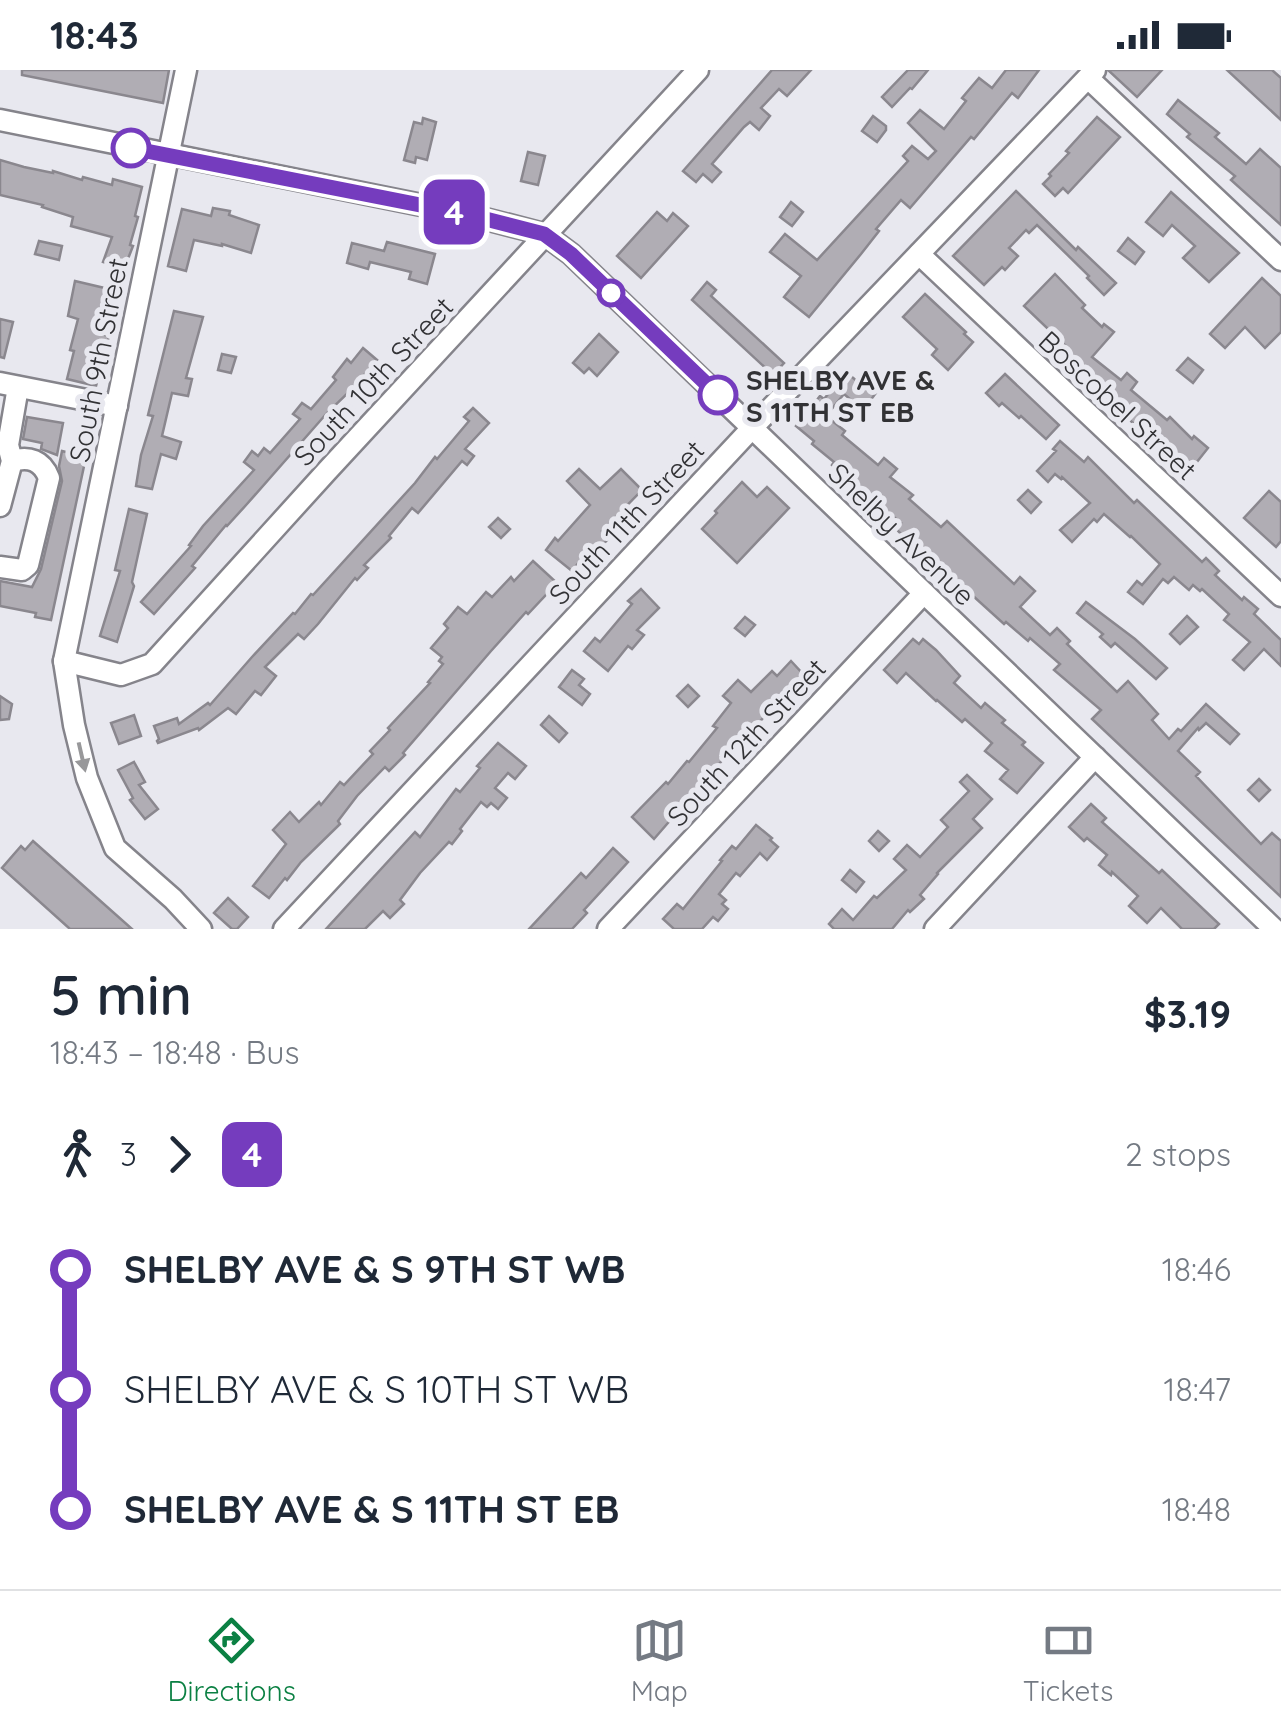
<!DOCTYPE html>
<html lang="en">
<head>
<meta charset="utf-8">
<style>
	body { margin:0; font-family:Quicksand,sans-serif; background:#f2f2f3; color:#1f2937; height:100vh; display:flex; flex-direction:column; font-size:38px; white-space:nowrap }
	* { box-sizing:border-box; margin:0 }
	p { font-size:32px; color:#747a83 }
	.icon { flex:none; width:55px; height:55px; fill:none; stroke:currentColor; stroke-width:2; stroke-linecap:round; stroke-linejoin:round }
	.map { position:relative; height:859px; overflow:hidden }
	.sheet { display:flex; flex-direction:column; background:#fff; flex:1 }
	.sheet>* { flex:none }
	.badge { padding:0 20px; border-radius:15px; font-size:35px; line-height:65px }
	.map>.badge { position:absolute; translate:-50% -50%; box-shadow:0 0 0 5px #fff }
	.legs { display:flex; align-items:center; gap:15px; height:110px; padding:0 50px; font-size:32px }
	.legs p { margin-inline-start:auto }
	.head { display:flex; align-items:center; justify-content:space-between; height:170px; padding:0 50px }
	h1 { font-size:55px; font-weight:600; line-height:75px }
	ul { padding:0 50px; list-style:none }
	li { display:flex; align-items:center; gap:35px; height:120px; font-size:38px }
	li i { display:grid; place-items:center; width:15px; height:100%; margin:0 12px; background:currentColor }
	li i::after { content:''; width:25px; height:25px; margin:-12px; border:8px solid; border-radius:50%; background:#fff }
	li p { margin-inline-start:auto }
	li:first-child i { background:linear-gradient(#0000 50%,currentColor 0) }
	li:last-child i { background:linear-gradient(currentColor 50%,#0000 0) }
	.status { display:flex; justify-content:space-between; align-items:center; height:70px; padding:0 50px; background:#fff; direction:ltr }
	.status svg { height:28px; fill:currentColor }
	.tab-bar { display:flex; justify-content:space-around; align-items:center; height:140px; border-top:2px solid #e0e1e3; background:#fff; font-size:28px; color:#747a83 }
	.tab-bar a { display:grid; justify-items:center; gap:5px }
	.tab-bar .current { color:#0b8043 }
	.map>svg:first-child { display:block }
</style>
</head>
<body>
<div class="status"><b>18:43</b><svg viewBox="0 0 49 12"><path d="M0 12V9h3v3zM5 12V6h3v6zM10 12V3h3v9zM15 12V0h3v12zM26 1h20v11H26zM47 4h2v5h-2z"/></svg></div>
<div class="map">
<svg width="1281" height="859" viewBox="0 0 1281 859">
	<rect width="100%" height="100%" fill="#e8e8ef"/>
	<!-- building -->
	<g fill="#b0adb4" stroke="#8a878e" stroke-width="2.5">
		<polygon points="22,0 169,0 163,33 22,5"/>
		<polygon points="772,0 811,0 787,26 779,19 761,38 770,46 759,60 750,52 744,57 712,94 721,102 712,112 703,104 696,112 683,101"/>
		<polygon points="908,0 928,0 912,19 910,18 892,37 882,27"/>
		<polygon points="1006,0 1039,0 1018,28 1012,23 974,69 971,67 910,138 901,130 876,159 879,161 861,184 809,247 784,227 801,206 770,182 785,164 817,190 908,91 903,86 912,76 928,89 936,81 908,53 920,40 944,59 966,31 962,28 979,8 992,18"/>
		<polygon points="1108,0 1162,0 1137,27"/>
		<polygon points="1227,0 1272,0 1281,8 1281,50"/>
		<polygon points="1178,30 1219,63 1215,67 1246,94 1260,79 1281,98 1281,155 1231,110 1235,106 1187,67 1190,64 1167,44"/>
		<polygon points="873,46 886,56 886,60 877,72 862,61"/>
		<polygon points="1097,47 1120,67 1068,123 1063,118 1055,126 1043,114 1051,106 1049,104 1069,83 1066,81"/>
		<polygon points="423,48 436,52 427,90 416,87 415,93 404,90 414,52 422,54"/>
		<polygon points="528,82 545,86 538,115 521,111"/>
		<polygon points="0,90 24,97 53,103 53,101 82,110 83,107 112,115 113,109 142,117 135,146 138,147 130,175 133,176 124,199 103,192 112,167 71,156 73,147 42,137 43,135 0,125"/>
		<polygon points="1016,121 1076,180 1078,177 1116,213 1104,225 1087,208 1089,206 1037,155 1029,163 1026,160 1009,178 1018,186 1005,200 1002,197 984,215 953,186"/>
		<polygon points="1171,122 1239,183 1209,212 1183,188 1195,176 1172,155 1163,166 1146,152"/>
		<polygon points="791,132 803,142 792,156 780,147"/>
		<polygon points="213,138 230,141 229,145 259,155 251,183 222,174 222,176 194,170 186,201 168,196 182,139 211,146"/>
		<polygon points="657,142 667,151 673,143 688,156 641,208 617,186"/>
		<polygon points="1128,168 1144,182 1135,194 1118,181"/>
		<polygon points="39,171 62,176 59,190 35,184"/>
		<polygon points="387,172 435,184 427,214 409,209 411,202 370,192 368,199 347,193 352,173 384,181"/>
		<polygon points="1055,204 1085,235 1082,238 1102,257 1104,254 1114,262 1092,287 1121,310 1127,303 1137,312 1131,320 1167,350 1170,347 1192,369 1194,366 1208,378 1189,402 1125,346 1127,344 1107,328 1112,322 1089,303 1090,301 1065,279 1067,277 1024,236"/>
		<polygon points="1262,208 1281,226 1281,262 1265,278 1245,257 1225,278 1210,264"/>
		<polygon points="75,211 113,220 107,242 110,243 105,265 109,266 96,316 67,309 74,281 70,280 78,249 68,246"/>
		<polygon points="707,212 716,220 711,226 784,293 773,305 692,230"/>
		<polygon points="925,224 966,262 964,264 973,272 948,300 932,285 937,279 903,247"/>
		<polygon points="174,241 203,247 186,308 192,309 188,326 172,323 162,366 181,372 176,389 161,384 152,419 136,416 141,385 153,346 148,345"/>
		<polygon points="0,249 13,252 4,288 0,287"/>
		<polygon points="599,264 618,282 597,306 589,298 584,303 573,293"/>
		<polygon points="363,278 377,290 350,321 327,343 247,434 227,456 226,455 192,496 195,498 154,544 141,532 191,476 189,475 203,456 254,400 244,392 252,381 258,386 264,378 270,383 300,349 293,344 302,333 311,339 336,310 333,307 347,289 351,293"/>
		<polygon points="222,284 236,287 231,303 218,300"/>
		<polygon points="1188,288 1203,300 1193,313 1177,300"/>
		<polygon points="846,302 864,317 869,311 879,319 863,340 844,324 826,346 845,361 842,365 878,395 884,388 897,399 890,407 913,425 909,429 941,457 947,451 1014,514 1020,507 1035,521 1020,537 1050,565 1057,558 1070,571 1067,574 1117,622 1128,611 1158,644 1152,650 1169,669 1178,659 1181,661 1206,634 1239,664 1230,674 1206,653 1199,660 1198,658 1178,681 1200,702 1196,706 1261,774 1272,763 1281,771 1281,827 1092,649 1101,640 1054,600 1060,594 1030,568 1028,571 1006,552 1004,554 961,515 958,518 940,502 896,459 901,453 871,428 867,433 855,422 859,418 832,395 834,392 812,374 814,371 796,356 820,326 824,329"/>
		<polygon points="1005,304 1059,355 1046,369 1021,346 1019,348 1002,333 999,336 986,323"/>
		<polygon points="473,338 489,353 465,379 474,386 467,395 462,391 418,443 412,438 389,466 391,468 364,495 368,498 357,510 355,508 318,554 304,569 298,564 265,597 276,606 261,625 255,621 236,644 228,638 199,660 198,658 158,673 157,671 159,669 154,656 177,648 179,654 208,633 210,635 252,587 293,543 295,544 311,524 313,525 415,413 435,387 437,389 469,351 464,347"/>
		<polygon points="27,347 63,353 57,385 41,379 42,373 23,369"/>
		<polygon points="1060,371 1084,392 1088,387 1134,433 1137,430 1202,492 1206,488 1219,501 1215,505 1242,530 1244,527 1258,539 1254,544 1281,570 1281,596 1264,579 1244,600 1233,590 1250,572 1224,550 1229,544 1202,519 1200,521 1193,515 1189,520 1174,507 1168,513 1163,509 1143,534 1128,522 1137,511 1142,515 1160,494 1131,466 1130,467 1104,444 1097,452 1094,449 1072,472 1060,460 1090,433 1062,407 1061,409 1055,404 1048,412 1037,401 1056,381 1053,379"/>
		<polygon points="62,381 86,387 51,550 35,547 36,543 0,536 0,511 32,517 41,499 62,411 59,396"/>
		<polygon points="579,399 600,419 621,399 642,420 602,461 609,468 596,482 591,477 572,501 546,480 555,468 558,471 590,435 567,411"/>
		<polygon points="742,412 757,427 767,417 789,438 737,493 702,459 717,443 715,441"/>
		<polygon points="1028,420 1041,432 1031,443 1018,430"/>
		<polygon points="1269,421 1281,432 1281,471 1276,477 1244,448"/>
		<polygon points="129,439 147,444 132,512 134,516 117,572 100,566 120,501 115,500"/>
		<polygon points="498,448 510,459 501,468 489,457"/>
		<polygon points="533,491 557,513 528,544 526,542 491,581 403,683 405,685 389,701 385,697 357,726 338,751 340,754 301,792 287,810 285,808 269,828 253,816 286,774 273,760 290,742 299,752 319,732 321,735 340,712 344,715 373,684 370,681 390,660 388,658 430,613 428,612 443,594 439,591 442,587 431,578 448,558 444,554 458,537 467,544 486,522 492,527 511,507 514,511"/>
		<polygon points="641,519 659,538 637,560 644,565 632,579 628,576 608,601 584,581 595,568 600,572 632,534 628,531"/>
		<polygon points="1086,532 1135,569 1167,598 1156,609 1115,573 1111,577 1100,567 1103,564 1077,543"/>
		<polygon points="1187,546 1198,557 1180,574 1170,564"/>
		<polygon points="745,547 755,555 745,566 735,558"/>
		<polygon points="913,569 919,574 923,569 936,580 960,606 954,613 981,638 985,633 1005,650 1002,653 1025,672 1022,675 1043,693 1017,723 1000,709 1008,700 985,681 992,673 965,649 962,652 937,630 936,631 906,603 897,613 884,600"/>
		<polygon points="791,591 803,604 769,638 770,640 741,673 739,671 654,769 632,747 666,712 668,714 687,691 689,692 717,658 713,656 731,633 723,626 738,610 751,622 772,601 777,606"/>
		<polygon points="572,600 584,609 579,615 590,624 582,635 559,617"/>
		<polygon points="688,615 699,626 688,637 677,626"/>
		<polygon points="0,626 12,634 9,649 0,650"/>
		<polygon points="134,645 141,666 119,674 111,653"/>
		<polygon points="549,646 567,663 559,672 541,655"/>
		<polygon points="498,673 526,696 515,709 508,703 495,718 507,728 498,739 491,733 487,737 481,732 460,759 462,761 452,774 449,772 420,803 400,830 404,834 390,848 383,841 365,859 326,859 415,762 420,767 456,719 460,722 480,698 477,696"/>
		<polygon points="134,692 145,712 139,715 158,739 145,749 130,730 133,728 118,700"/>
		<polygon points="967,705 992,729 973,749 982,758 937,803 938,804 920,825 924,829 910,842 908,840 892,859 834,859 829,854 842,839 853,850 874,826 877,828 906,800 894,789 907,775 920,787 948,757 941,750 969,721 960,712"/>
		<polygon points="1259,709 1270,720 1259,731 1248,720"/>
		<polygon points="1091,734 1106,748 1102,752 1159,803 1162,800 1219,854 1214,859 1182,859 1161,838 1147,853 1129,836 1138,826 1112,802 1111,805 1099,795 1107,785 1087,768 1084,771 1069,757"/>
		<polygon points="756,755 772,768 770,770 778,777 767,790 760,783 740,806 736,803 719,824 726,830 722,834 728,839 718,851 713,847 702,859 674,859 663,849 677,834 683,839 722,791 720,790 732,776 736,779"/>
		<polygon points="878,761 889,771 879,781 869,771"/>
		<polygon points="33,771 132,859 70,859 2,798 21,776 25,780"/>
		<polygon points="613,778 628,792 584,840 587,843 572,859 529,859 581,803 586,808"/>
		<polygon points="850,800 864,812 856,822 842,810"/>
		<polygon points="228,828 248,847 237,859 232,859 214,843"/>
	</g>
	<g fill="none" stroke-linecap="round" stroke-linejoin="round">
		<defs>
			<g id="minor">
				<polyline points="186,0 64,591 74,655 87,708 115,778 173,829 201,859"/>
				<polyline points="1088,8 1281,190"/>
				<polyline points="0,50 466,144 544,164 571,184 1274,859"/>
				<polyline points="919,184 1281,526"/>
				<polyline points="0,313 117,336"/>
				<polyline points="0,436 12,391 8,375 18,317"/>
				<path d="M0 497 22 500 28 495 49 408C42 390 29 386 12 391"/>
				<polyline points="64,591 121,605 152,594 327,401 698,0"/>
				<polyline points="284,859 752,358 1095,0"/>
				<polyline points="608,859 924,523"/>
				<polyline points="935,859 1095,687"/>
			</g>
		</defs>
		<!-- minor casing -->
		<use href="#minor" stroke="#85848b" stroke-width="25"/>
		<!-- minor -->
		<use href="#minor" stroke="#fff" stroke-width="20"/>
	</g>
	<!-- one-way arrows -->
	<defs><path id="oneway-solid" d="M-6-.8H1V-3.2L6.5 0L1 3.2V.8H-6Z" transform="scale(2.5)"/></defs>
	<use fill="#98989a" href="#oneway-solid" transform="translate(82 687) rotate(77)"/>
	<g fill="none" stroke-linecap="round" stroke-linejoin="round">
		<defs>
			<polyline id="line-1" points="131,78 466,144 544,164 571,184 718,325"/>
		</defs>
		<!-- line-1 casing -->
		<use href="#line-1" stroke="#fff" stroke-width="22"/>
		<!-- line-1 -->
		<use href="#line-1" stroke="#753cbe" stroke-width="15"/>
	</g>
	<!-- markers -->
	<g fill="#fff" stroke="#753cbe" stroke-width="5">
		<circle cx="131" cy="78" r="18"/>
		<circle cx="611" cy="223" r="12"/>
		<circle cx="718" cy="325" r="18"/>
	</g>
	<g text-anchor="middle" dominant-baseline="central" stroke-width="10" stroke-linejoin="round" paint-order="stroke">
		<!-- street labels -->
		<g font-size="28" fill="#323235" stroke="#e8e8ef">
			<text transform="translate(98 290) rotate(-79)">South 9th Street</text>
			<text transform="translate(373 311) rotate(-47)">South 10th Street</text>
			<text transform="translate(1118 335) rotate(43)">Boscobel Street</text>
			<text transform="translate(626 452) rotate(-47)">South 11th Street</text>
			<text transform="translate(902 464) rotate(44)">Shelby Avenue</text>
			<text transform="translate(746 672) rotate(-47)">South 12th Street</text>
		</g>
		<!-- stop labels -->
		<g font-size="28" font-weight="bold" fill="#323235" stroke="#e8e8ef" text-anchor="start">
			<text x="746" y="309">SHELBY AVE &amp;<tspan x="746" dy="32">S 11TH ST EB</tspan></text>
		</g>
	</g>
</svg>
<b class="badge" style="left:454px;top:142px;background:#753cbe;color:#fff">4</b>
</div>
<section class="sheet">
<div class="head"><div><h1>5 min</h1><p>18:43 – 18:48 · Bus</p></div><b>$3.19</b></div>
<div class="legs"><svg class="icon" aria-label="walk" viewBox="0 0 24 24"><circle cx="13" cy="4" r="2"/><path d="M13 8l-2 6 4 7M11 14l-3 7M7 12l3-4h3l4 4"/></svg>3<svg class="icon" aria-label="forward" viewBox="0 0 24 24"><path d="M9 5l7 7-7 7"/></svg><b class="badge" style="background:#753cbe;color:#fff">4</b><p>2 stops</p></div>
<ul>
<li><i style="color:#753cbe"></i><b>SHELBY AVE &amp; S 9TH ST WB</b><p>18:46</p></li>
<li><i style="color:#753cbe"></i><span>SHELBY AVE &amp; S 10TH ST WB</span><p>18:47</p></li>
<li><i style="color:#753cbe"></i><b>SHELBY AVE &amp; S 11TH ST EB</b><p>18:48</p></li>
</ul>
</section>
<nav class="tab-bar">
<a class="current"><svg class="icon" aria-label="directions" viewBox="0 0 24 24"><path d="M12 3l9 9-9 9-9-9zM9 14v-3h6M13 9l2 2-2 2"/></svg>Directions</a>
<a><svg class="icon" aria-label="map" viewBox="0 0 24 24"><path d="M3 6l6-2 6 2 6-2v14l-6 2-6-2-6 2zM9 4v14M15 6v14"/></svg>Map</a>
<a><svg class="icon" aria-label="tickets" viewBox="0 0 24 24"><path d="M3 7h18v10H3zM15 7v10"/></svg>Tickets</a>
</nav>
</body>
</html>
